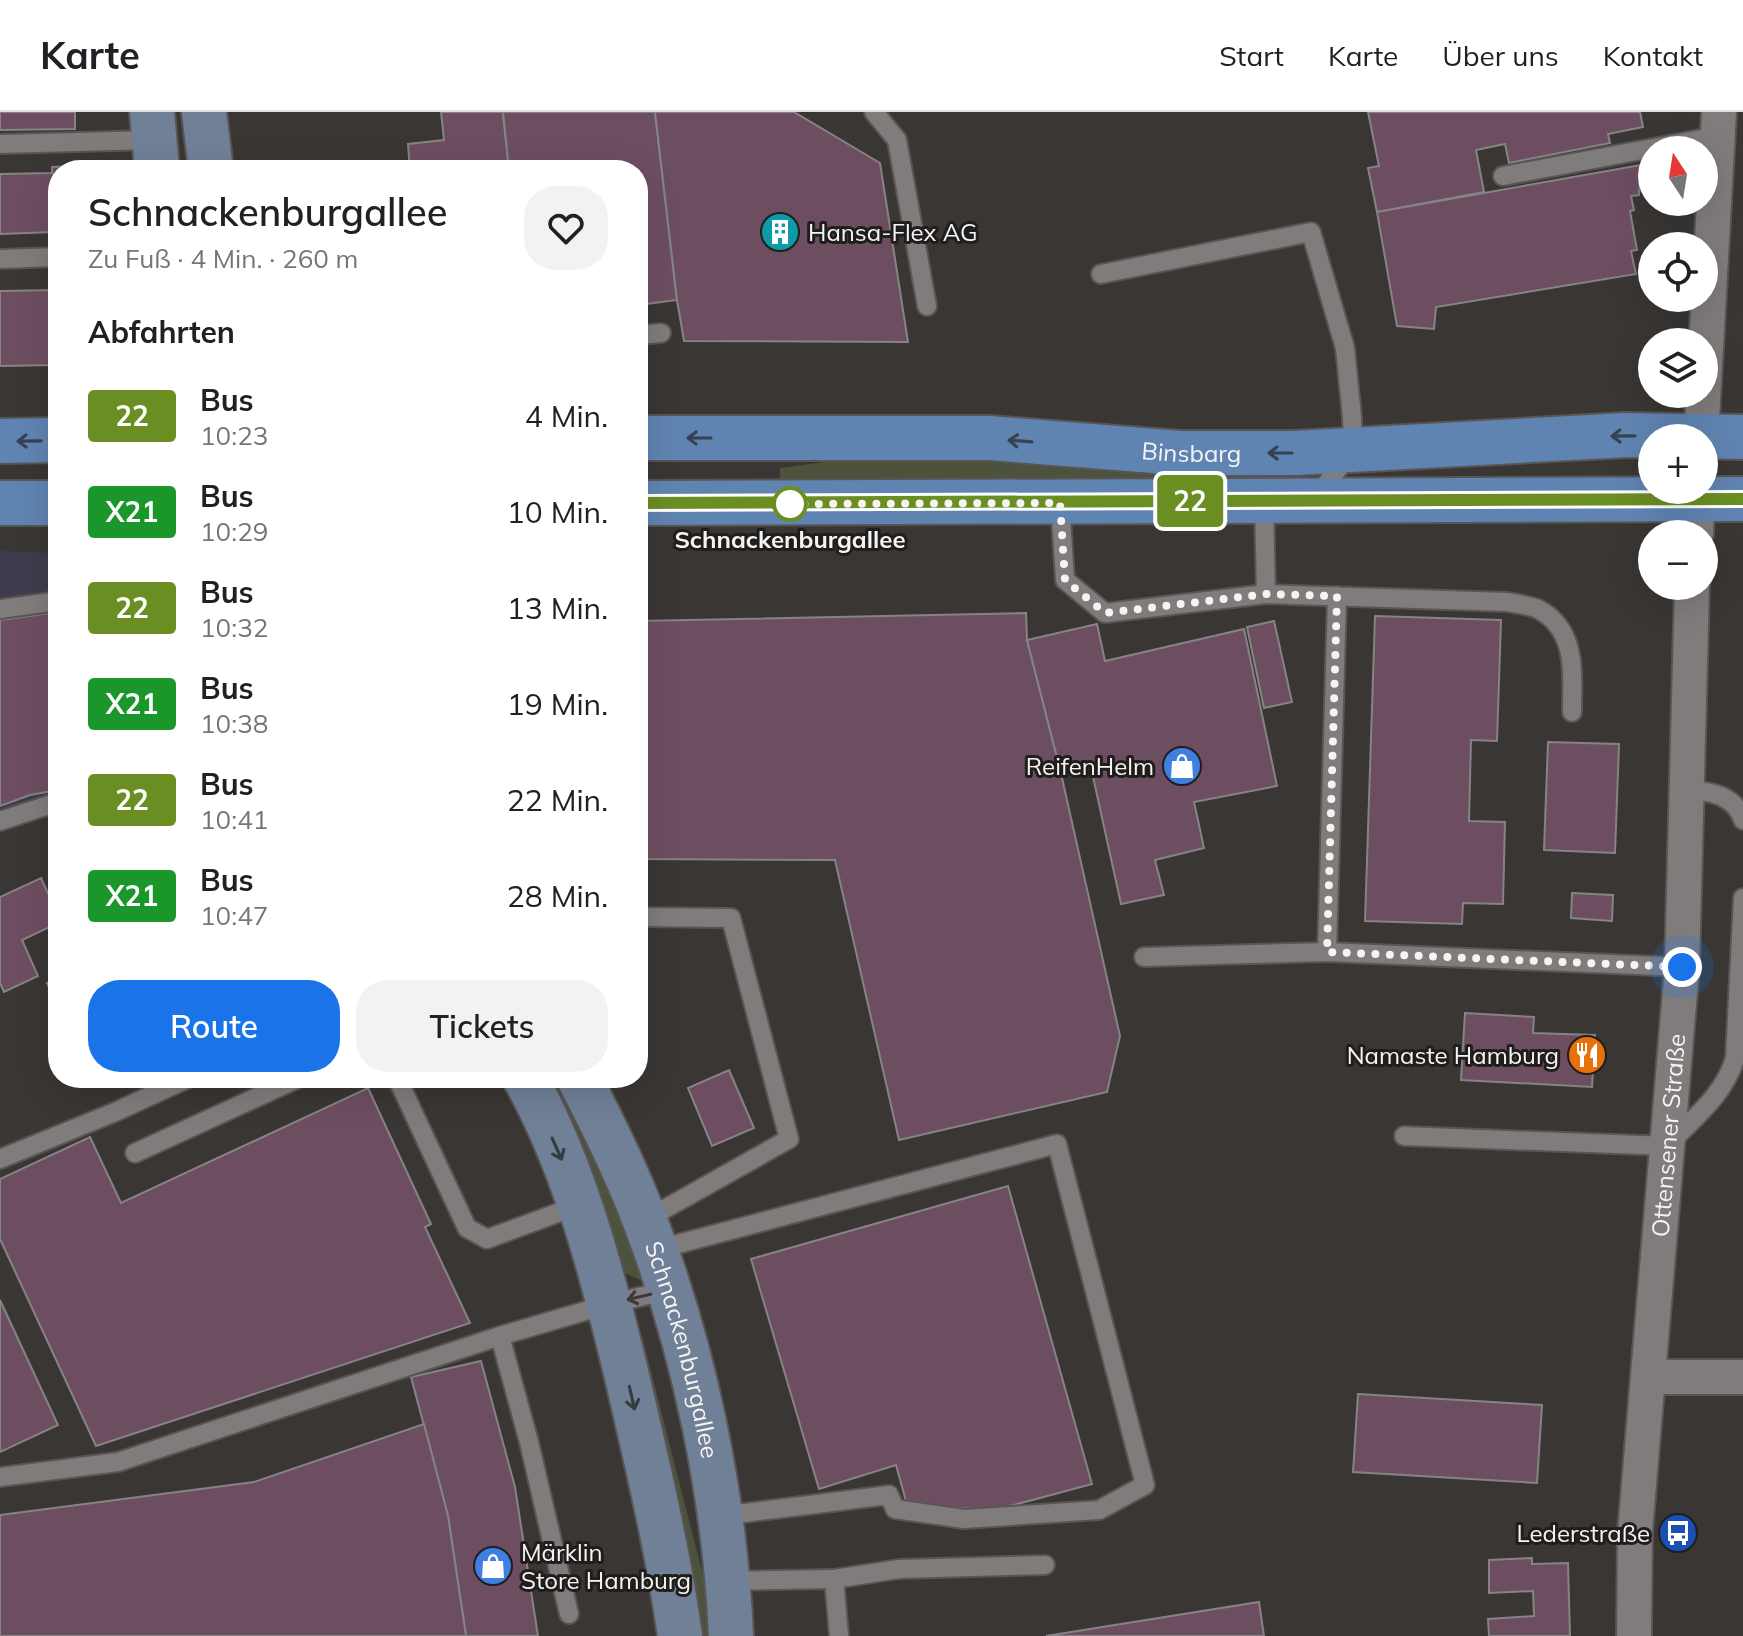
<!DOCTYPE html>
<html lang="de">
<head>
<meta charset="utf-8">
<style>
	body { margin:0; font-family:Mulish,sans-serif; background:#f2f2f2; color:#202124; height:100vh; display:flex; flex-direction:column; font-size:30px; white-space:nowrap }
	* { box-sizing:border-box; margin:0 }
	p { font-size:26px; color:#757577 }
	.icon { flex:none; width:44px; height:44px; fill:none; stroke:currentColor; stroke-width:2; stroke-linecap:round; stroke-linejoin:round }
	.map { position:relative; flex:1; overflow:hidden }
	.details { position:absolute; left:48px; top:48px; width:600px; height:928px; display:flex; flex-direction:column; background:#fff; border-radius:32px; box-shadow:0 8px 32px #0002 }
	.details>* { flex:none }
	.badge { padding:0 16px; border-radius:6px; font-size:28px; line-height:52px }
	.needle { width:52px; rotate:348deg }
	.buttons { position:absolute; left:1638px; top:24px; display:grid; gap:16px }
	.buttons a { display:grid; place-items:center; width:80px; height:80px; border-radius:50%; background:#fff; box-shadow:0 8px 32px #0002; font-size:40px }
	.you { position:absolute; width:40px; height:40px; margin:-20px; border:6px solid #fff; border-radius:50%; background:#1a73e8; box-shadow:0 0 0 12px #1a73e833 }
	.map>.badge { position:absolute; translate:-50% -50%; box-shadow:0 0 0 4px #fff }
	h2 { padding:0 40px; font-size:30px; line-height:72px }
	.round { display:grid; place-items:center; flex:none; width:84px; height:84px; border-radius:32px; background:#f2f2f2 }
	.headline { display:flex; align-items:center; justify-content:space-between; height:136px; padding:0 40px }
	h1 { font-size:38px; font-weight:600; line-height:60px }
	.cta { display:flex; gap:16px; margin-top:auto; padding:16px 40px }
	.cta a { flex:1; height:92px; border-radius:32px; background:#1a73e8; color:#fff; font-size:32px; font-weight:600; line-height:92px; text-align:center }
	.cta a+a { background:#f2f2f2; color:#202124 }
	ul { padding:0; list-style:none }
	li { display:flex; align-items:center; gap:24px; height:96px; padding:0 40px }
	li div { flex:1 }
	li b { display:block; font-size:30px }
	li em { font-style:normal }
	li .badge { min-width:88px; font-weight:700; text-align:center }
	header { display:flex; align-items:center; gap:48px; box-sizing:border-box; height:112px; padding:0 40px; background:#fff; border-bottom:2px solid #e0e0e0 }
	header strong { font-size:38px }
	nav { display:flex; gap:44px; margin-inline-start:auto; font-size:28px }
	.map>svg:first-child { display:block }
</style>
</head>
<body>
<header>
<strong>Karte</strong>
<nav><a>Start</a><a>Karte</a><a>Über uns</a><a>Kontakt</a></nav>
</header>
<div class="map">
<svg width="1743" height="1524" viewBox="0 0 1743 1524">
	<rect width="100%" height="100%" fill="#393634"/>
	<!-- commercial -->
	<polygon fill="#3f3c4d" points="0,439 58,441 58,700 0,721"/>
	<!-- green -->
	<g fill="#4d523d">
		<polygon points="885,342 1169,359 1283,359 1283,368 780,372 780,356"/>
		<polygon points="548,966 560,966 595,1039 640,1158 640,1168 614,1156"/>
		<polygon points="642,1224 705,1471 713,1524 698,1524 637,1231"/>
	</g>
	<!-- building -->
	<g fill="#6d4e61" stroke="#868385" stroke-width="2">
		<polygon points="0,0 75,0 75,17 0,18"/>
		<polygon points="441,0 503,0 509,58 410,58 408,32 444,28"/>
		<polygon points="503,0 655,0 677,188 638,193 638,58 509,58"/>
		<polygon points="655,0 794,0 880,51 908,230 684,229 677,188"/>
		<polygon points="1368,0 1640,0 1643,15 1608,22 1610,31 1509,51 1505,32 1476,38 1484,80 1377,100 1368,56 1379,54"/>
		<polygon points="1641,53 1639,83 1631,84 1634,98 1630,99 1637,138 1631,139 1636,162 1436,195 1434,217 1397,214 1377,100"/>
		<polygon points="76,54 77,58 58,58 58,70 53,71 54,120 0,122 0,62 52,61 52,55"/>
		<polygon points="58,178 58,253 0,254 0,179"/>
		<polygon points="58,500 58,678 30,683 0,694 0,508"/>
		<polygon points="1026,501 1027,528 1060,657 1120,924 1107,980 899,1028 835,748 638,747 638,509"/>
		<polygon points="1375,504 1501,508 1497,629 1471,628 1469,709 1505,710 1503,792 1463,791 1462,812 1365,809"/>
		<polygon points="1274,509 1292,590 1264,596 1247,515"/>
		<polygon points="1097,512 1105,549 1244,517 1277,674 1194,690 1204,736 1155,748 1164,783 1121,792 1090,651 1060,657 1027,528"/>
		<polygon points="1548,630 1619,632 1615,741 1544,738"/>
		<polygon points="41,766 58,803 58,811 22,828 38,864 4,880 0,871 0,785"/>
		<polygon points="1572,781 1613,783 1612,809 1571,806"/>
		<polygon points="58,866 58,895 47,871"/>
		<polygon points="1465,901 1534,905 1533,921 1595,923 1592,975 1461,968"/>
		<polygon points="729,958 754,1016 712,1034 688,976"/>
		<polygon points="368,976 431,1112 425,1115 470,1211 96,1334 0,1127 0,1067 90,1025 121,1091"/>
		<polygon points="1008,1074 1092,1372 995,1398 907,1393 896,1353 819,1377 751,1147"/>
		<polygon points="0,1188 58,1313 0,1340"/>
		<polygon points="481,1249 515,1375 538,1524 466,1524 448,1404 411,1265"/>
		<polygon points="1358,1282 1542,1293 1537,1371 1353,1360"/>
		<polygon points="424,1312 448,1404 466,1524 0,1524 0,1403 254,1370"/>
		<polygon points="1532,1446 1532,1452 1568,1451 1570,1524 1489,1524 1488,1507 1534,1504 1533,1479 1489,1481 1489,1448"/>
		<polygon points="1259,1490 1264,1524 1046,1524"/>
	</g>
	<g fill="none" stroke-linecap="round" stroke-linejoin="round">
		<defs>
			<g id="lane">
				<polyline points="874,0 897,28 927,194"/>
				<polyline points="0,32 154,28"/>
				<polyline points="1503,64 1717,24"/>
				<polyline points="0,147 58,145"/>
				<polyline points="1101,162 1311,120 1345,236 1352,305 1353,338 1316,385"/>
				<polyline points="638,223 661,221"/>
				<polyline points="1264,389 1266,482"/>
				<path d="M1060 391 1065 468 1105 501 1266 482 1507 490C1516 492 1529 493 1538 497 1578 518 1572 562 1572 600"/>
				<polyline points="0,497 58,489"/>
				<path d="M1687 678C1710 679 1735 683 1743 708"/>
				<polyline points="0,709 58,690"/>
				<polyline points="638,805 731,806 789,1027 645,1108"/>
				<polyline points="1327,840 1337,484"/>
				<polyline points="1144,845 1327,840 1682,855"/>
				<polyline points="397,966 467,1116 487,1127 579,1093"/>
				<path d="M1404 1024 1667 1034C1693 1006 1724 984 1735 946L1743 786"/>
				<polyline points="135,1041 299,966"/>
				<polyline points="0,1047 115,1000 189,966"/>
				<polyline points="655,1138 1057,1032 1145,1373 1099,1398 964,1407 895,1397 889,1383 720,1404"/>
				<polyline points="500,1224 529,1330 569,1502"/>
				<polyline points="0,1365 118,1350 500,1224 609,1192 669,1178"/>
				<polyline points="834,1467 899,1457 1045,1453"/>
				<polyline points="728,1469 834,1467 839,1524"/>
			</g>
			<g id="street">
				<polyline points="1701,326 1719,0"/>
				<polyline points="1696,422 1698,378"/>
				<polyline points="1648,1265 1743,1265"/>
				<path id="s1" d="M1634 1524 1635 1420 1682 855 1692 474"/>
			</g>
			<g id="secondary">
				<polyline points="152,0 157,58"/>
				<polyline points="204,0 211,58"/>
				<path d="M525 966C579 1062 608 1184 633 1290 651 1368 669 1445 680 1524"/>
				<path id="s2" d="M579 966C603 1012 627 1060 645 1109 695 1239 725 1386 731 1524"/>
			</g>
			<g id="primary">
				<path id="s3" d="M638 326H989L1180 341H1295L1626 323 1743 325"/>
				<polyline points="0,329 58,328"/>
				<polyline points="0,391 58,391"/>
				<polyline points="638,391 1743,387"/>
			</g>
		</defs>
		<!-- lane casing -->
		<use href="#lane" stroke="#585554" stroke-width="22"/>
		<!-- street casing -->
		<use href="#street" stroke="#585554" stroke-width="38"/>
		<!-- secondary casing -->
		<use href="#secondary" stroke="#585554" stroke-width="48"/>
		<!-- primary casing -->
		<use href="#primary" stroke="#585554" stroke-width="48"/>
		<!-- lane -->
		<use href="#lane" stroke="#807c7b" stroke-width="18"/>
		<!-- street -->
		<use href="#street" stroke="#807c7b" stroke-width="34"/>
		<!-- secondary -->
		<use href="#secondary" stroke="#708097" stroke-width="44"/>
		<!-- primary -->
		<use href="#primary" stroke="#6084b2" stroke-width="44"/>
	</g>
	<!-- one-way arrows -->
	<defs><path id="oneway-shaft" d="M-6 0H5M1.5-3L5.5 0L1.5 3" fill="none" stroke-width="1.6" stroke-linecap="round" stroke-linejoin="round" transform="scale(2)"/></defs>
	<g stroke="#364251">
		<use href="#oneway-shaft" transform="translate(1623 324) rotate(179)"/>
		<use href="#oneway-shaft" transform="translate(699 326) rotate(180)"/>
		<use href="#oneway-shaft" transform="translate(29 329) rotate(179)"/>
		<use href="#oneway-shaft" transform="translate(1020 329) rotate(-176)"/>
		<use href="#oneway-shaft" transform="translate(1280 341) rotate(180)"/>
	</g>
	<g stroke="#373b42">
		<use href="#oneway-shaft" transform="translate(557 1037) rotate(66)"/>
		<use href="#oneway-shaft" transform="translate(632 1286) rotate(77)"/>
	</g>
	<use stroke="#3c3a39" href="#oneway-shaft" transform="translate(639 1185) rotate(167)"/>
	<g fill="none" stroke-linecap="round" stroke-linejoin="round">
		<defs>
			<polyline id="line" points="638,391 1743,387"/>
		</defs>
		<!-- line casing -->
		<use href="#line" stroke="#fff" stroke-width="18"/>
		<!-- line -->
		<use href="#line" stroke="#6b8e23" stroke-width="12"/>
		<!-- walk -->
		<polyline stroke="#f6f4f3" stroke-width="8" stroke-dasharray="0 14.4" points="790,392 1060,391 1065,468 1105,501 1266,482 1337,484 1327,840 1682,855"/>
	</g>
	<!-- icons -->
	<defs>
		<symbol id="building-disc" viewBox="-11 -11 22 22"><circle r="9.5" fill="#0f9aa8" stroke="#1f1e1d"/><path d="M-4-6H4V6H1V3H-1V6H-4ZM-2.5-4.3h1.7v1.8h-1.7ZM.8-4.3h1.7v1.8H.8ZM-2.5-1h1.7V.8h-1.7ZM.8-1h1.7V.8H.8Z" fill="#fff"/></symbol>
		<symbol id="shop-disc" viewBox="-11 -11 22 22"><circle r="9.5" fill="#3f7fe0" stroke="#1f1e1d"/><path d="M-5-2.5h2.3a2.7 3.5 0 0 1 5.4 0H5L5.5 6h-11ZM-1.5-2.5h3a1.5 2.3 0 0 0-3 0Z" fill="#fff"/></symbol>
		<symbol id="restaurant-disc" viewBox="-11 -11 22 22"><circle r="9.5" fill="#e8710a" stroke="#1f1e1d"/><path d="M-5-6h1v4h1v-4h1v4h1v-4h1v5L-1.5 .5V6h-2V.5L-5-1ZM5-6V6H3V1.5H1.5Q1.5-4 5-6Z" fill="#fff"/></symbol>
		<symbol id="bus-disc" viewBox="-11 -11 22 22"><circle r="9.5" fill="#1a4fb4" stroke="#1f1e1d"/><path d="M-5-6H5V4H4V6H2V4H-2V6H-4V4H-5ZM-3.5-4V0h7V-4ZM-3.5 1.2v1.5H-2V1.2ZM2 1.2v1.5H3.5V1.2Z" fill="#fff"/></symbol>
	</defs>
	<g fill-rule="evenodd">
		<use href="#building-disc" x="758" y="98" width="44" height="44"/>
		<use href="#shop-disc" x="1160" y="632" width="44" height="44"/>
		<use href="#restaurant-disc" x="1565" y="921" width="44" height="44"/>
		<use href="#bus-disc" x="1656" y="1399" width="44" height="44"/>
		<use href="#shop-disc" x="471" y="1432" width="44" height="44"/>
	</g>
	<!-- markers -->
	<circle fill="#fff" stroke="#6b8e23" stroke-width="4" cx="790" cy="392" r="16"/>
	<g text-anchor="middle" dominant-baseline="central" stroke-width="6" stroke-linejoin="round" paint-order="stroke">
		<!-- poi labels -->
		<g font-size="24" fill="#f6f4f3" stroke="#1f1e1d" text-anchor="end">
			<text x="808" y="120" text-anchor="start">Hansa-Flex AG</text>
			<text x="1154" y="654">ReifenHelm</text>
			<text x="1559" y="943">Namaste Hamburg</text>
			<text x="1650" y="1421">Lederstraße</text>
			<text x="521" y="1440" text-anchor="start">Märklin<tspan x="521" dy="28">Store Hamburg</tspan></text>
		</g>
		<!-- street labels -->
		<g font-size="24" fill="#f6f4f3" stroke="#1f1e1d">
			<text stroke="none"><textPath href="#s3" startOffset="554">Binsbarg</textPath></text>
			<text stroke="none"><textPath href="#s1" startOffset="502">Ottensener Straße</textPath></text>
			<text stroke="none"><textPath href="#s2" startOffset="292">Schnackenburgallee</textPath></text>
		</g>
		<!-- stop labels -->
		<g font-size="24" font-weight="bold" fill="#f6f4f3" stroke="#1f1e1d">
			<text x="790" y="427">Schnackenburgallee</text>
		</g>
	</g>
</svg>
<div class="buttons">
<a><svg class="needle" viewBox="-14 -14 28 28"><path d="M0-13l5 13h-10z" fill="#e53935"/><path d="M0 13l5-13h-10z" fill="#757577"/></svg></a>
<a><svg class="icon" aria-label="locate" viewBox="0 0 24 24"><circle cx="12" cy="12" r="6"/><path d="M12 2v4M12 18v4M2 12h4M18 12h4"/></svg></a>
<a><svg class="icon" aria-label="layers" viewBox="0 0 24 24"><path d="M12 4l9 5-9 5-9-5zM3 14l9 5 9-5"/></svg></a>
<a>+</a>
<a>−</a>
</div>
<div class="you" style="left:1682px;top:855px"></div>
<b class="badge" style="left:1190px;top:389px;background:#6b8e23;color:#fff">22</b>
<section class="details">
<div class="headline"><div><h1>Schnackenburgallee</h1><p>Zu Fuß · 4 Min. · 260 m</p></div><a class="round"><svg class="icon" aria-label="heart" viewBox="0 0 24 24"><path d="M12 20l-8-8c-3-5 5-10 8-4 3-6 11-1 8 4z"/></svg></a></div>
<h2>Abfahrten</h2>
<ul>
<li><span class="badge" style="background:#6b8e23;color:#fff">22</span><div><b>Bus</b><p>10:23</p></div><em>4 Min.</em></li>
<li><span class="badge" style="background:#1a962b;color:#fff">X21</span><div><b>Bus</b><p>10:29</p></div><em>10 Min.</em></li>
<li><span class="badge" style="background:#6b8e23;color:#fff">22</span><div><b>Bus</b><p>10:32</p></div><em>13 Min.</em></li>
<li><span class="badge" style="background:#1a962b;color:#fff">X21</span><div><b>Bus</b><p>10:38</p></div><em>19 Min.</em></li>
<li><span class="badge" style="background:#6b8e23;color:#fff">22</span><div><b>Bus</b><p>10:41</p></div><em>22 Min.</em></li>
<li><span class="badge" style="background:#1a962b;color:#fff">X21</span><div><b>Bus</b><p>10:47</p></div><em>28 Min.</em></li>
</ul>
<div class="cta"><a>Route</a><a>Tickets</a></div>
</section>
</div>
</body>
</html>
